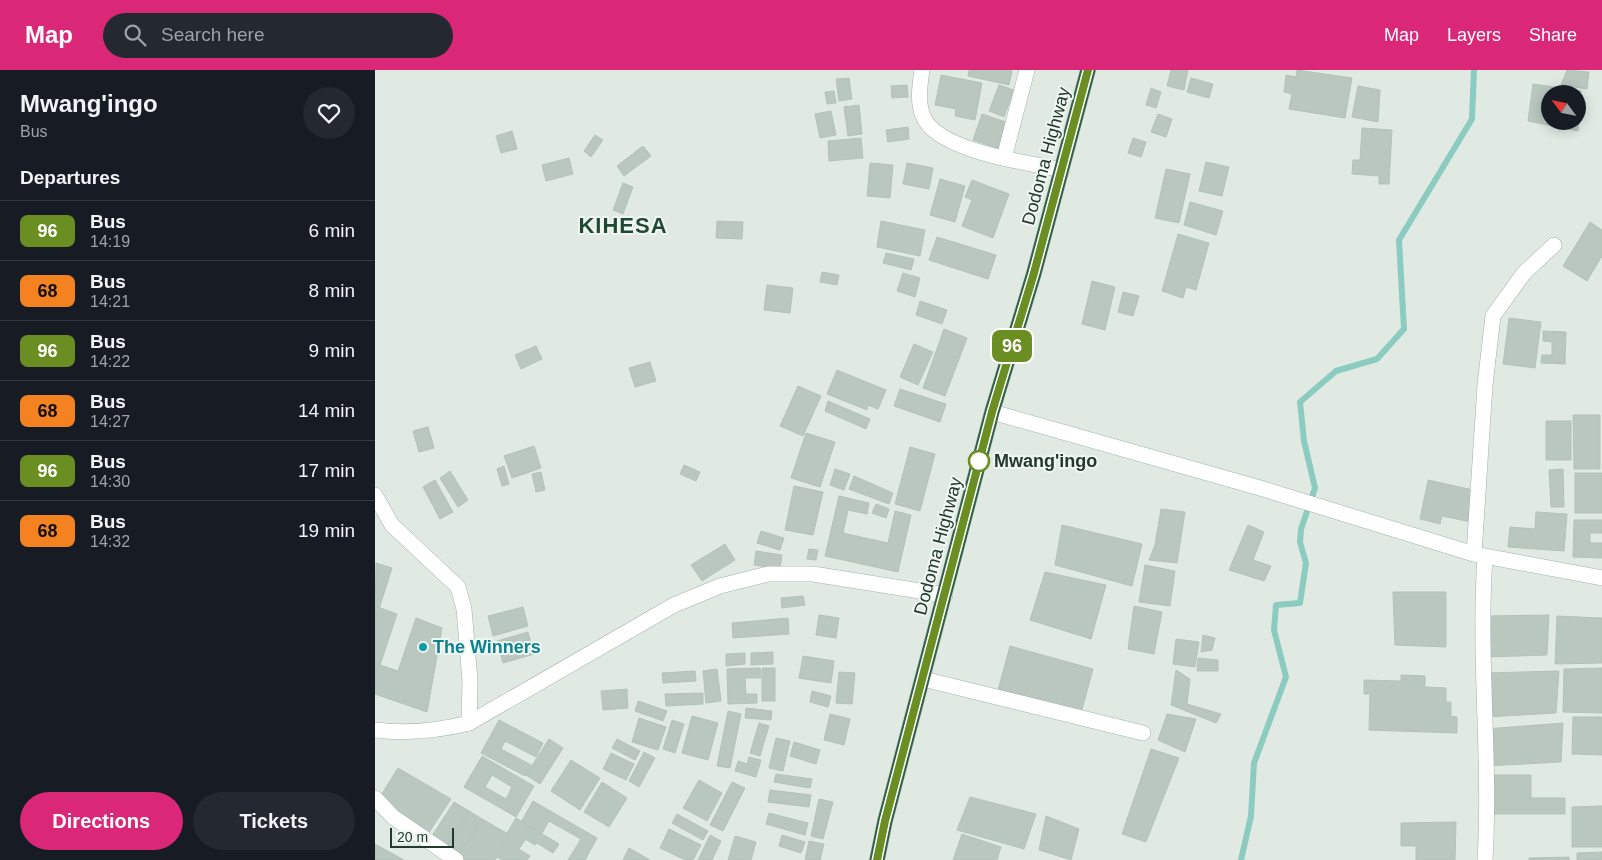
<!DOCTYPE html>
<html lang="en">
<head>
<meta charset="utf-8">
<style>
	body { margin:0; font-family:Helvetica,sans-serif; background:#242831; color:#f1f3f6; height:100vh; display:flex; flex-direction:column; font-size:19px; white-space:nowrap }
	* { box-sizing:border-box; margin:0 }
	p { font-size:16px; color:#9ea1a6 }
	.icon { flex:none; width:28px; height:28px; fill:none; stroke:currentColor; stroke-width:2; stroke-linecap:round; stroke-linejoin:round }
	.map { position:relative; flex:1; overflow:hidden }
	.details { display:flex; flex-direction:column; background:#171b24; width:375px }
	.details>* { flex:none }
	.badge { padding:0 10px; border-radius:8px; font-size:18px; line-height:32px }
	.needle { width:32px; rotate:303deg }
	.tools { position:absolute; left:1166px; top:15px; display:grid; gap:10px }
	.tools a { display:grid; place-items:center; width:45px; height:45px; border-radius:50%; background:#171b24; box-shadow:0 2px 12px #0003; font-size:25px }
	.scale { position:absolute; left:15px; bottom:12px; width:64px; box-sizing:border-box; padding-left:5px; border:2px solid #22392b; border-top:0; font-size:14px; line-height:18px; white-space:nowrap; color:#22392b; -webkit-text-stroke:4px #f0f7f2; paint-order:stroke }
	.map>.badge { position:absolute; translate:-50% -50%; box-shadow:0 0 0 2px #fff }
	h2 { padding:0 20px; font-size:19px; line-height:45px }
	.round { display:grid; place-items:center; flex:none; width:52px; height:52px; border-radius:26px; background:#242831 }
	.summary { display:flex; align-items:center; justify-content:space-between; height:85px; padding:0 20px }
	h1 { font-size:24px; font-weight:800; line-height:38px }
	.button { display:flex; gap:10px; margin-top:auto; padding:10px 20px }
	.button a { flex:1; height:58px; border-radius:30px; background:#db2777; color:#fff; font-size:20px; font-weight:800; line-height:58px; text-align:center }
	.button a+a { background:#242831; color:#f1f3f6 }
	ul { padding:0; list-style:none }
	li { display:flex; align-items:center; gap:15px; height:60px; padding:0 20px; border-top:1px solid #363941 }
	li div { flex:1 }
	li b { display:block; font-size:19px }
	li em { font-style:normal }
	li .badge { min-width:55px; font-weight:700; text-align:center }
	header { display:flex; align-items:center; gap:30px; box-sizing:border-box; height:70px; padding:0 25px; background:#db2777; color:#fff }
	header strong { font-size:24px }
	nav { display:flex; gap:28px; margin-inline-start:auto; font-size:18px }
	.search { width:350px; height:45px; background:#242831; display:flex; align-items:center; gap:12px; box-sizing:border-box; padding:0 18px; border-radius:28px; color:#9ea1a6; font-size:19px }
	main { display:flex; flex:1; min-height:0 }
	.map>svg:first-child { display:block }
</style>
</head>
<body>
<header>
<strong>Map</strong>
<div class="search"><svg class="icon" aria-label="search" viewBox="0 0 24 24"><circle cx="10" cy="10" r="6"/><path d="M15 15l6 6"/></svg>Search here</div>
<nav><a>Map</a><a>Layers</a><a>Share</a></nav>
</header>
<main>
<section class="details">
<div class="summary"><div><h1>Mwang'ingo</h1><p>Bus</p></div><a class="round"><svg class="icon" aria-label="heart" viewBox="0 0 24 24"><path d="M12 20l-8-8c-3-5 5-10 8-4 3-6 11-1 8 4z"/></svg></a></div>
<h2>Departures</h2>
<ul>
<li><span class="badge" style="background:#6b8e23;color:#fff">96</span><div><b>Bus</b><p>14:19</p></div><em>6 min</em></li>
<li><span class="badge" style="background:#f58220;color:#111">68</span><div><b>Bus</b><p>14:21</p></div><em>8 min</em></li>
<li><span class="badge" style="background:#6b8e23;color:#fff">96</span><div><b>Bus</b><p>14:22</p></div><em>9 min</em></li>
<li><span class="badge" style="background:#f58220;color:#111">68</span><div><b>Bus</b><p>14:27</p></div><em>14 min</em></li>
<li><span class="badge" style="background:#6b8e23;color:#fff">96</span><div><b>Bus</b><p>14:30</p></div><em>17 min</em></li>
<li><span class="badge" style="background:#f58220;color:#111">68</span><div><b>Bus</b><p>14:32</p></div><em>19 min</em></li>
</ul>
<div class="button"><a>Directions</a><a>Tickets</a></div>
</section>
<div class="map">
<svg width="1227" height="790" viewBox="0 0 1227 790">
	<rect width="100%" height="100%" fill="#e0eae3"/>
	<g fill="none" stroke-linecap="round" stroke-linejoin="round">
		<!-- stream -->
		<polyline stroke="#8ccbc0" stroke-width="6" points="866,790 876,746 879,693 911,607 899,560 901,535 925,533 931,493 925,472 926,459 940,418 929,371 925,332 961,301 1002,289 1029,259 1024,170 1097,49 1099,0"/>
	</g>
	<!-- building -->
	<g fill="#b9c7be" stroke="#b3c3b7" fill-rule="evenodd">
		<polygon points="594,0 633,0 637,1 634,15 593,6"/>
		<polygon points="796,0 813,0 809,20 792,16"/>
		<polygon points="922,0 977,8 970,48 914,39 917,24 909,22 911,5 921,7"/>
		<polygon points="1192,0 1214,2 1212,19 1186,15"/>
		<polygon points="566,5 607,13 600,50 580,46 581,39 560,35"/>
		<polygon points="474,8 477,29 464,31 461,9"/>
		<polygon points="816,8 838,14 834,28 812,22"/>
		<path d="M1158 14 1206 21 1203 61 1153 51ZM1175 24H1202V51H1175Z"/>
		<polygon points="532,15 533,27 517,28 516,16"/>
		<polygon points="624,15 639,20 629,47 614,41"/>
		<polygon points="983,16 1005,20 1003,52 977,47"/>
		<polygon points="776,18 786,22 781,38 771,35"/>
		<polygon points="459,21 461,33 452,34 450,22"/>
		<polygon points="484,35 487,64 473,66 469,37"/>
		<polygon points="456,41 461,65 445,68 440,44"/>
		<polygon points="607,44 637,54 628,80 598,70"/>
		<polygon points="783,44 797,49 791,67 776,62"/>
		<polygon points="533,57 534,69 513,72 511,60"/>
		<polygon points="987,58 1017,60 1014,114 1004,114 1004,106 977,104 978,90 985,90"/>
		<polygon points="137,61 142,79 126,83 121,66"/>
		<polygon points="220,65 228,70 216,87 209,81"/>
		<polygon points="486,68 488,88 454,91 453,71"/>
		<polygon points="758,68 771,72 766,87 753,83"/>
		<polygon points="268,76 276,86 249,106 242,96"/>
		<polygon points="194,88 198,104 171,111 167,95"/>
		<polygon points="831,92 854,97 847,126 824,121"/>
		<polygon points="495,93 518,95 515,128 492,126"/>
		<polygon points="532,93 558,98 554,119 528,114"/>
		<polygon points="791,99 815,104 804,153 780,148"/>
		<polygon points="565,109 590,116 580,152 555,145"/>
		<polygon points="597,110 634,124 618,168 587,156 597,130 590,127"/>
		<polygon points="248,113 258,117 248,144 238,140"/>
		<polygon points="815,132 848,141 841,165 809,155"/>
		<polygon points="342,151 368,152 367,169 341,168"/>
		<polygon points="506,151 550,160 545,186 502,177"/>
		<polygon points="1215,152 1227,160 1227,186 1212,211 1188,196"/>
		<polygon points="803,164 834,173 821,220 811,217 808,228 787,221"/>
		<polygon points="562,167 621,185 613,209 554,190"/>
		<polygon points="511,183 539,189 536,200 508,193"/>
		<polygon points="447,202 464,205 462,215 445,212"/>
		<polygon points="528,203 545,208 540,227 522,221"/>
		<polygon points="717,211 740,217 730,260 707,254"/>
		<polygon points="392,215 418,218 415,243 389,240"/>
		<polygon points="748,222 764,226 758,246 743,242"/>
		<polygon points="545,231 572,240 567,254 541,245"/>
		<polygon points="1134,248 1166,252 1160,298 1128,294"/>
		<polygon points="569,259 592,268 570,326 548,318"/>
		<polygon points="1168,261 1191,262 1190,294 1166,293 1167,285 1177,285 1177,272 1168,271"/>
		<polygon points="539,274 558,282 543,315 525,307"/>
		<polygon points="161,276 167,289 146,299 140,285"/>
		<polygon points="275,292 281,311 260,317 254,298"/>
		<polygon points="462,300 511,320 503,339 493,335 492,340 452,324"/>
		<polygon points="423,316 446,326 428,366 405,356"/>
		<polygon points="525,319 571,334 565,352 519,336"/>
		<polygon points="453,331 495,349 491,359 450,341"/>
		<polygon points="1198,345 1225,345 1225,399 1199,399"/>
		<rect x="1171" y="351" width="25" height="39"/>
		<polygon points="53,357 59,378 44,382 38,361"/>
		<polygon points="431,363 460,372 445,417 416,408"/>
		<polygon points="159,376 166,398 137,408 129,386"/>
		<polygon points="535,377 560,384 545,441 520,434"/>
		<polygon points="309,395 325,402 321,411 305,404"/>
		<polygon points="129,396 134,414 127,416 122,399"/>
		<polygon points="460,399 475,404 469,420 455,415"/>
		<polygon points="1188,399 1189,437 1176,437 1174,400"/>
		<polygon points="75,401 93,430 83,437 65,408"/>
		<polygon points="166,402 170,420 161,422 157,404"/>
		<rect x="1200" y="403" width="27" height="40"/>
		<polygon points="479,406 518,423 514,434 474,419"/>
		<polygon points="60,410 78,442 65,449 48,417"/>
		<polygon points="1053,410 1107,422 1101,453 1067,446 1065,454 1045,449"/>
		<polygon points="419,416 448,422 438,465 410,460"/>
		<polygon points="464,426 494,433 492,444 473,440 468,463 513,473 520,441 536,445 523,502 450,486"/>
		<polygon points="501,434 514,439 511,448 497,443"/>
		<polygon points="786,439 810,442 802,493 774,490 780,475"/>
		<polygon points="1161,442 1192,444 1189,481 1133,477 1135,457 1160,459"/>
		<polygon points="1199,450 1227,450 1227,463 1215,463 1215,473 1227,473 1227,488 1198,487"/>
		<polygon points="687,455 767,474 757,516 680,495"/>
		<polygon points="873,455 889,462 878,490 896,496 889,511 854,500"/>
		<polygon points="386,461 409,468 405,480 382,473"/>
		<polygon points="350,474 360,490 327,511 316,495"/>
		<polygon points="434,479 443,480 441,490 432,489"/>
		<polygon points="381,481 407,485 405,499 379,495"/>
		<polygon points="1,493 17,498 3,542 0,541"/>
		<polygon points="770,495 800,501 795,536 764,532"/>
		<polygon points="670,502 731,515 716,569 655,550"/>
		<polygon points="1018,522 1071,522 1071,577 1020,575"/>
		<polygon points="428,526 430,535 407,538 406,528"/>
		<polygon points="0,536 22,544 5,595 23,601 41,548 67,558 52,642 0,624"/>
		<polygon points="759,536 787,542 779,584 753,579"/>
		<polygon points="148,537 153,556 118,566 113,546"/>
		<polygon points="444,545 464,548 461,568 441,565"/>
		<polygon points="1174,545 1172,585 1111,587 1111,546"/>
		<polygon points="1182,546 1227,548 1227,593 1180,594"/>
		<polygon points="413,548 414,564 358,568 357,553"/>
		<polygon points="153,562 159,584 128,593 122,571"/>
		<polygon points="828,565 840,568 837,580 826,582"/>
		<polygon points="801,569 824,572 820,597 798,594"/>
		<polygon points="635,576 718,599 706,643 623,620"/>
		<polygon points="398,582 398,594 376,595 376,583"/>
		<polygon points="370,583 370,594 351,596 351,584"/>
		<polygon points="428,586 459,591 456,613 424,608"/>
		<polygon points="823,588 843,590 843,601 822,601"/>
		<polygon points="385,598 386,608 370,608 371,624 382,624 382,633 353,634 352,599"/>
		<rect x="387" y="598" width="13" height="33"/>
		<polygon points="1227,598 1227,643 1188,642 1189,599"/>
		<polygon points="342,599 346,631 331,633 328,601"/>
		<polygon points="801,600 815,609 812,634 846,644 841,653 796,635"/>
		<polygon points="320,601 321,611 288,613 287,603"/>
		<polygon points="1184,601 1181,643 1111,647 1111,603"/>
		<polygon points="464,602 480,603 477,634 461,633"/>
		<polygon points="1026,605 1050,606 1050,617 1071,618 1071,632 1076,632 1076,646 1082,647 1082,663 994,660 995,624 989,624 989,610 1026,611"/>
		<polygon points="252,619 253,638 228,640 226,621"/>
		<polygon points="437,621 456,626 453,637 435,632"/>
		<polygon points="328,623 328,634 291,636 290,624"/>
		<polygon points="263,631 292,641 288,651 260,641"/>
		<polygon points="371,638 397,641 396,650 370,648"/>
		<polygon points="353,641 366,644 355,698 342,696"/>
		<polygon points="455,644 475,649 469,675 449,670"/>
		<polygon points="792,644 821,649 810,682 783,670"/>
		<polygon points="317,646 343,653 333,690 307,683"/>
		<polygon points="1198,647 1227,647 1227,685 1197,684"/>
		<polygon points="264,648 291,657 283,680 257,672"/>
		<polygon points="124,650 168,673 161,687 130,671 126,679 156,695 150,706 106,683"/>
		<polygon points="297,650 309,654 300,683 288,679"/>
		<polygon points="384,653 394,656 385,686 375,683"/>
		<polygon points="1188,653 1186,692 1111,696 1111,659"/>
		<polygon points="401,668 415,671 408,701 394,698"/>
		<polygon points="174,669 188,678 165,714 151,705"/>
		<polygon points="242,669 265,681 260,690 237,678"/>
		<polygon points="419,672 445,680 441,694 415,686"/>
		<polygon points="776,679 804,688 771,772 747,764"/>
		<polygon points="269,682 280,688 264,717 254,711"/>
		<polygon points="236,683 259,694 251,710 228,699"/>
		<path d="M107 686 159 716 141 747 89 717ZM117 705 137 717 131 729 110 717Z"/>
		<polygon points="374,687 386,690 381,707 360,701 363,691 372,694"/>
		<polygon points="196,690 225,708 205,740 176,721"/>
		<polygon points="23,698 76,729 51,767 0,735"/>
		<polygon points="401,704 437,709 435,718 399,712"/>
		<polygon points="1115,705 1156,705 1156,728 1190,728 1190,744 1115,744"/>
		<polygon points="324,710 347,723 332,751 308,738"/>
		<polygon points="227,712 252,728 234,757 209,742"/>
		<polygon points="357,712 370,718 348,761 335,755"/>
		<polygon points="395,720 436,725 434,737 393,732"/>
		<polygon points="595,727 661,744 649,779 582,760"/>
		<polygon points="444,729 458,732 448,769 436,766"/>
		<polygon points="158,731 222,768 210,790 193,790 206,769 174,751 160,775 140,763"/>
		<polygon points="79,732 94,741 70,779 55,769"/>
		<polygon points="1227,736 1227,777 1197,777 1197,737"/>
		<polygon points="94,741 107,749 91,774 78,766"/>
		<polygon points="394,743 433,753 430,765 391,754"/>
		<polygon points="302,744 333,761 328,770 297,753"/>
		<polygon points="671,746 704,759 696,790 664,780"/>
		<polygon points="141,748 184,774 178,783 152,767 144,779 155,786 152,790 127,790 119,785"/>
		<polygon points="107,749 135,765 120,790 90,790 70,779 78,766 91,774"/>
		<polygon points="1081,752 1080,790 1041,790 1041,776 1026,776 1026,753"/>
		<polygon points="294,759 326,775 318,790 310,790 285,778"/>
		<polygon points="587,764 626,777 622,790 578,790"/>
		<polygon points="335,765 346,771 337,790 323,790"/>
		<polygon points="407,765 430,772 426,783 404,776"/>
		<polygon points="360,766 381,772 376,790 353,790"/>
		<polygon points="434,771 449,774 445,790 430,790"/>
		<polygon points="0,774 29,790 0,790"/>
		<polygon points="254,778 275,790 248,790"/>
		<polygon points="1227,782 1227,790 1202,790 1202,783"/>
		<polygon points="1194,787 1194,790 1154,790 1154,788"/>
	</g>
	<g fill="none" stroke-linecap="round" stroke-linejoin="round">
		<defs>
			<g id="street">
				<path d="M547 0C545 15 542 31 548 46 561 81 654 93 687 100"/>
				<polyline points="629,88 652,0"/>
				<polyline points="617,342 885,418 1099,484 1227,508"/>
				<polyline points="0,425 17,455 83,517 89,539 95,611 94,653"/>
				<polyline points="1099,484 1110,315 1118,246 1149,203 1179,175"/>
				<path d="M1110 487C1103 588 1116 689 1110 790"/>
				<polyline points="548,609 768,663"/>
				<path d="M0 660C33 664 62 661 94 653L299 535 345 516 393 504H438L570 525"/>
				<polyline points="0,728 18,747 81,790"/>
			</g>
			<polyline id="highway" points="502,790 510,751 617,342 659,203 713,0"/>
		</defs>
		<!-- street casing -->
		<use href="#street" stroke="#a3b1a8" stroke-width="16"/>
		<!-- highway casing -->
		<use href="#highway" stroke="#bdc4bf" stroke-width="16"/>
		<!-- street -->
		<use href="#street" stroke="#fff" stroke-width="15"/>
		<!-- highway -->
		<use href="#highway" stroke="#316348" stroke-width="15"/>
	</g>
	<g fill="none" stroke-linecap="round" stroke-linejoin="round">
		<defs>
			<polyline id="line" points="502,790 510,751 617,342 659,203 713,0"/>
		</defs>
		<!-- line casing -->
		<use href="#line" stroke="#fff" stroke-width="11"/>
		<!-- line -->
		<use href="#line" stroke="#6b8e23" stroke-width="8"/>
	</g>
	<!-- markers -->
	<circle fill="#fff" stroke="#6b8e23" stroke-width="2.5" cx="604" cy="391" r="10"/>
	<circle fill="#0f9aa8" stroke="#f0f7f2" stroke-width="2" cx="48" cy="577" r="5"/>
	<g text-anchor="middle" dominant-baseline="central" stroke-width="4" stroke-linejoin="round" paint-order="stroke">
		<!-- street labels -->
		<g font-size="18" fill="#22392b" stroke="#f0f7f2">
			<text transform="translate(671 86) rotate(-75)">Dodoma Highway</text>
			<text transform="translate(563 476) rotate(-75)">Dodoma Highway</text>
		</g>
		<!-- stop labels -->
		<g font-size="18" font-weight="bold" fill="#22392b" stroke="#f0f7f2" text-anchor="start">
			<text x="619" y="391">Mwang'ingo</text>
		</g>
		<!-- culture labels -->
		<g font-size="18" font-weight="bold" fill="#0d838f" stroke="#f0f7f2" text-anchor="start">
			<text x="58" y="577">The Winners</text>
		</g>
		<!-- district labels -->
		<g font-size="22" font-weight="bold" letter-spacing="1" fill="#204932" stroke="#f0f7f2">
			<text x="248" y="155">KIHESA</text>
		</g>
	</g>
</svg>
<div class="tools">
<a><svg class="needle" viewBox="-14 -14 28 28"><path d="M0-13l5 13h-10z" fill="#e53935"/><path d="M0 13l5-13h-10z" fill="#9ea1a6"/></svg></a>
</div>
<div class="scale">20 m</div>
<b class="badge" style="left:637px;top:276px;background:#6b8e23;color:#fff">96</b>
</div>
</main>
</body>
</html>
